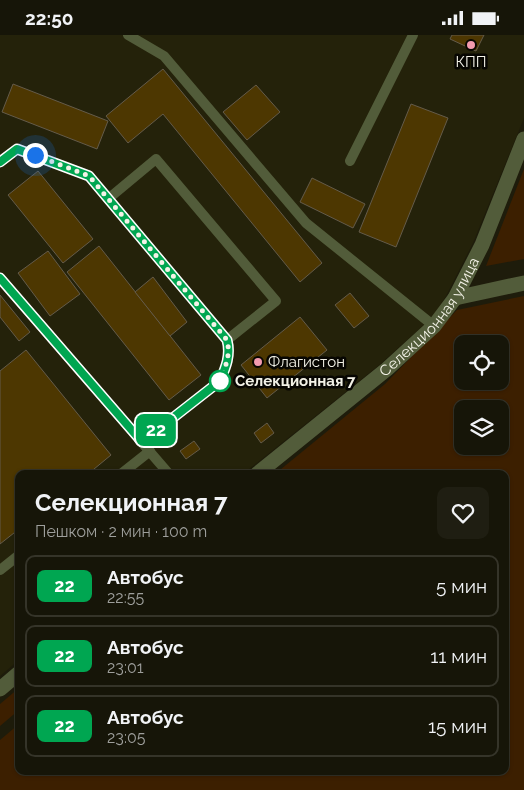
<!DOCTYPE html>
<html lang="ru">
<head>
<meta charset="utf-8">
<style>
	body { margin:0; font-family:Raleway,sans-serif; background:#1f1e12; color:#f1f3f6; height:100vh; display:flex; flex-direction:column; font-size:19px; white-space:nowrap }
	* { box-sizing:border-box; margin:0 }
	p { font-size:16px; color:#9e9f9c }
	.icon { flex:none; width:28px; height:28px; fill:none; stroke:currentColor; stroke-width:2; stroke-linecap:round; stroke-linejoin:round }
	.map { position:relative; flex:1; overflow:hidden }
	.details { position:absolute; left:15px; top:435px; width:494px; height:305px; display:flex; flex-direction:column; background:#161508; border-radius:10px; box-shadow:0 1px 4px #0004,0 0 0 1px #353429 }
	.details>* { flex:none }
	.badge { padding:0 10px; border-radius:8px; font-size:18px; line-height:32px }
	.tools { position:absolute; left:454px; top:300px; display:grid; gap:10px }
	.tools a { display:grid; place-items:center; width:55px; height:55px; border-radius:10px; background:#161508; box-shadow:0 1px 4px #0004,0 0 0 1px #353429; font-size:25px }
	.you { position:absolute; width:25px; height:25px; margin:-12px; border:4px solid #fff; border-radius:50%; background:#1a73e8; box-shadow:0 0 0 8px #1a73e833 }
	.map>.badge { position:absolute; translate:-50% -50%; box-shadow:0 0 0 2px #fff }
	.round { display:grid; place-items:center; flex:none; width:52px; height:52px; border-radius:10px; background:#1f1e12 }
	.summary { display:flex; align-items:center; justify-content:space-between; height:85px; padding:0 20px }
	h1 { font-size:24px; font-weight:700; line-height:38px }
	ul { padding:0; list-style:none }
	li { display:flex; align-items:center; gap:15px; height:62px; margin:0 10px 8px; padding:0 10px; border:2px solid #353429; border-radius:10px }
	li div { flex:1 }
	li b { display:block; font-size:19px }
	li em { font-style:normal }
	li .badge { min-width:55px; font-weight:700; text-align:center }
	.status { display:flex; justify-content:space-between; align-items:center; height:35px; padding:0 25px; background:#161508; direction:ltr }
	.status svg { height:14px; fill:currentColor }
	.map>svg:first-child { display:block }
</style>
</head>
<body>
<div class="status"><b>22:50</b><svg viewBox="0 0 49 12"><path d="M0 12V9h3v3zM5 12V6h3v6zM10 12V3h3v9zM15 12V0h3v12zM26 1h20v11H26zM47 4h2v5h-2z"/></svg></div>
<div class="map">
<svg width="524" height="755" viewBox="0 0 524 755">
	<rect width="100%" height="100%" fill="#1e1c0b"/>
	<!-- built -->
	<polygon fill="#24220a" points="0,0 524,0 524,83 473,208 446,261 433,282 378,331 243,439 19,439 19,625 0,641"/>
	<!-- green -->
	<g fill="#3c1f00" fill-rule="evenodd">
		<polygon points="524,134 524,224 486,231"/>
		<path d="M524 261V755H0V705L19 689V736H505V439H275L385 349 457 275ZM462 309H500V346H462ZM462 374H500V411H462Z"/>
		<polygon points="19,653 19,675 0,691 0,669"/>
	</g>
	<!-- building -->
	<g fill="#4d3701" stroke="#645b4a">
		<polygon points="452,0 484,0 476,16 450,4"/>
		<polygon points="163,34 322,228 300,247 163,79 128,108 106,81"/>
		<polygon points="13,49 108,86 97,114 2,77"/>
		<polygon points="256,50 280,77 247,105 223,77"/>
		<polygon points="411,69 448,83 396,212 359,197"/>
		<polygon points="38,136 93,204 63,228 8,160"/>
		<polygon points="312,143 365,169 353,193 300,167"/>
		<polygon points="99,211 201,340 169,365 67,237"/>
		<polygon points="48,216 80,259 50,281 18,238"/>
		<polygon points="153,242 187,287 170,301 135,257"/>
		<polygon points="350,258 369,281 354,293 335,270"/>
		<polygon points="0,260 30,297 19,306 0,282"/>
		<polygon points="300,282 327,315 267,363 241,330"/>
		<polygon points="26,315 111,420 88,439 19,439 19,494 0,509 0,336"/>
		<polygon points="267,388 274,398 261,408 254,398"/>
		<polygon points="194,406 200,414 186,424 180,416"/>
	</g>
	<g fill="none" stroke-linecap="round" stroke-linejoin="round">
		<!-- lane -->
		<g stroke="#525c3a" stroke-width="10">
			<polyline points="128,0 164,21 306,188 434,291"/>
			<polyline points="350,126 413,0"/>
			<path d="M0 127 17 114 89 141 227 305C231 320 226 332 220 346L142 407"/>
			<polyline points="108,164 156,124 276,266 227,305"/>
			<polyline points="0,243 169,439"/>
			<polyline points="121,439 150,416"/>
			<polyline points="0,535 19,520"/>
		</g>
		<!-- street -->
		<g stroke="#525c3a" stroke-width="15">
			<polyline points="455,263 524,248"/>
			<path id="s1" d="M257 439 387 334 434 291 455 263 482 210 524 104"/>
			<polyline points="0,654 19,638"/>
		</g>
	</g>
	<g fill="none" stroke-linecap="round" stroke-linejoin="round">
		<defs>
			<path id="line" d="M0 127 17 114 89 141 227 305C231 320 226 332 220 346L142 407 0 243"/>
		</defs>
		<!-- line casing -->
		<use href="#line" stroke="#fff" stroke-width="11"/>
		<!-- line -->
		<use href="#line" stroke="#00a651" stroke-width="8"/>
		<!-- walk -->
		<path stroke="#f3f2e7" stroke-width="5" stroke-dasharray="0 9" d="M35 120 89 141 227 305C231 321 225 332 220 346"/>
	</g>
	<!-- markers -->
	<g fill="#f29aaf" stroke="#070602" stroke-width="2">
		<circle cx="471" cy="10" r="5"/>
		<circle cx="258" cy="327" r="5"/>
	</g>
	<circle fill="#fff" stroke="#00a651" stroke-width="2.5" cx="220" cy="346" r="10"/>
	<g text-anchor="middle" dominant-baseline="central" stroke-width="5" stroke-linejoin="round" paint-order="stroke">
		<!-- poi labels -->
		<g font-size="15" fill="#f3f2e7" stroke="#070602">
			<text x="471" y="27">КПП</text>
			<text x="268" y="327" text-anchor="start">Флагистон</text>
		</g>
		<!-- street labels -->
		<g font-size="15" fill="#f3f2e7" stroke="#070602">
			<text stroke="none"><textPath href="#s1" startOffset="235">Селекционная улица</textPath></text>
		</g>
		<!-- stop labels -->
		<g font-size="15" font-weight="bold" fill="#f3f2e7" stroke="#070602" text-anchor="start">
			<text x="235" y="346">Селекционная 7</text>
		</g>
	</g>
</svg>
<div class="tools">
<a><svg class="icon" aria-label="locate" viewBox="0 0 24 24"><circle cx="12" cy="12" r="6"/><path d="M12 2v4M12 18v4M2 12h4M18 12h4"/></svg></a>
<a><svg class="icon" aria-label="layers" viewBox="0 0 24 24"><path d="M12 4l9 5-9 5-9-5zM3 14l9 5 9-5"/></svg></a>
</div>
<div class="you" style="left:35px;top:120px"></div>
<b class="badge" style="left:156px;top:395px;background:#00a651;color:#fff">22</b>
<section class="details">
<div class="summary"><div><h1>Селекционная 7</h1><p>Пешком · 2 мин · 100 m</p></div><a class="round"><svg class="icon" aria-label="heart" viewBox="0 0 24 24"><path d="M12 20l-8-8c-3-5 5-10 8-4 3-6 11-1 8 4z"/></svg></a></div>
<ul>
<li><span class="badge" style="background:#00a651;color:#fff">22</span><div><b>Автобус</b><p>22:55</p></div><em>5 мин</em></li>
<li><span class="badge" style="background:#00a651;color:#fff">22</span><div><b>Автобус</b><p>23:01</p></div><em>11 мин</em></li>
<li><span class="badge" style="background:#00a651;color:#fff">22</span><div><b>Автобус</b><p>23:05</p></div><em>15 мин</em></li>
</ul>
</section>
</div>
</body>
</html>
